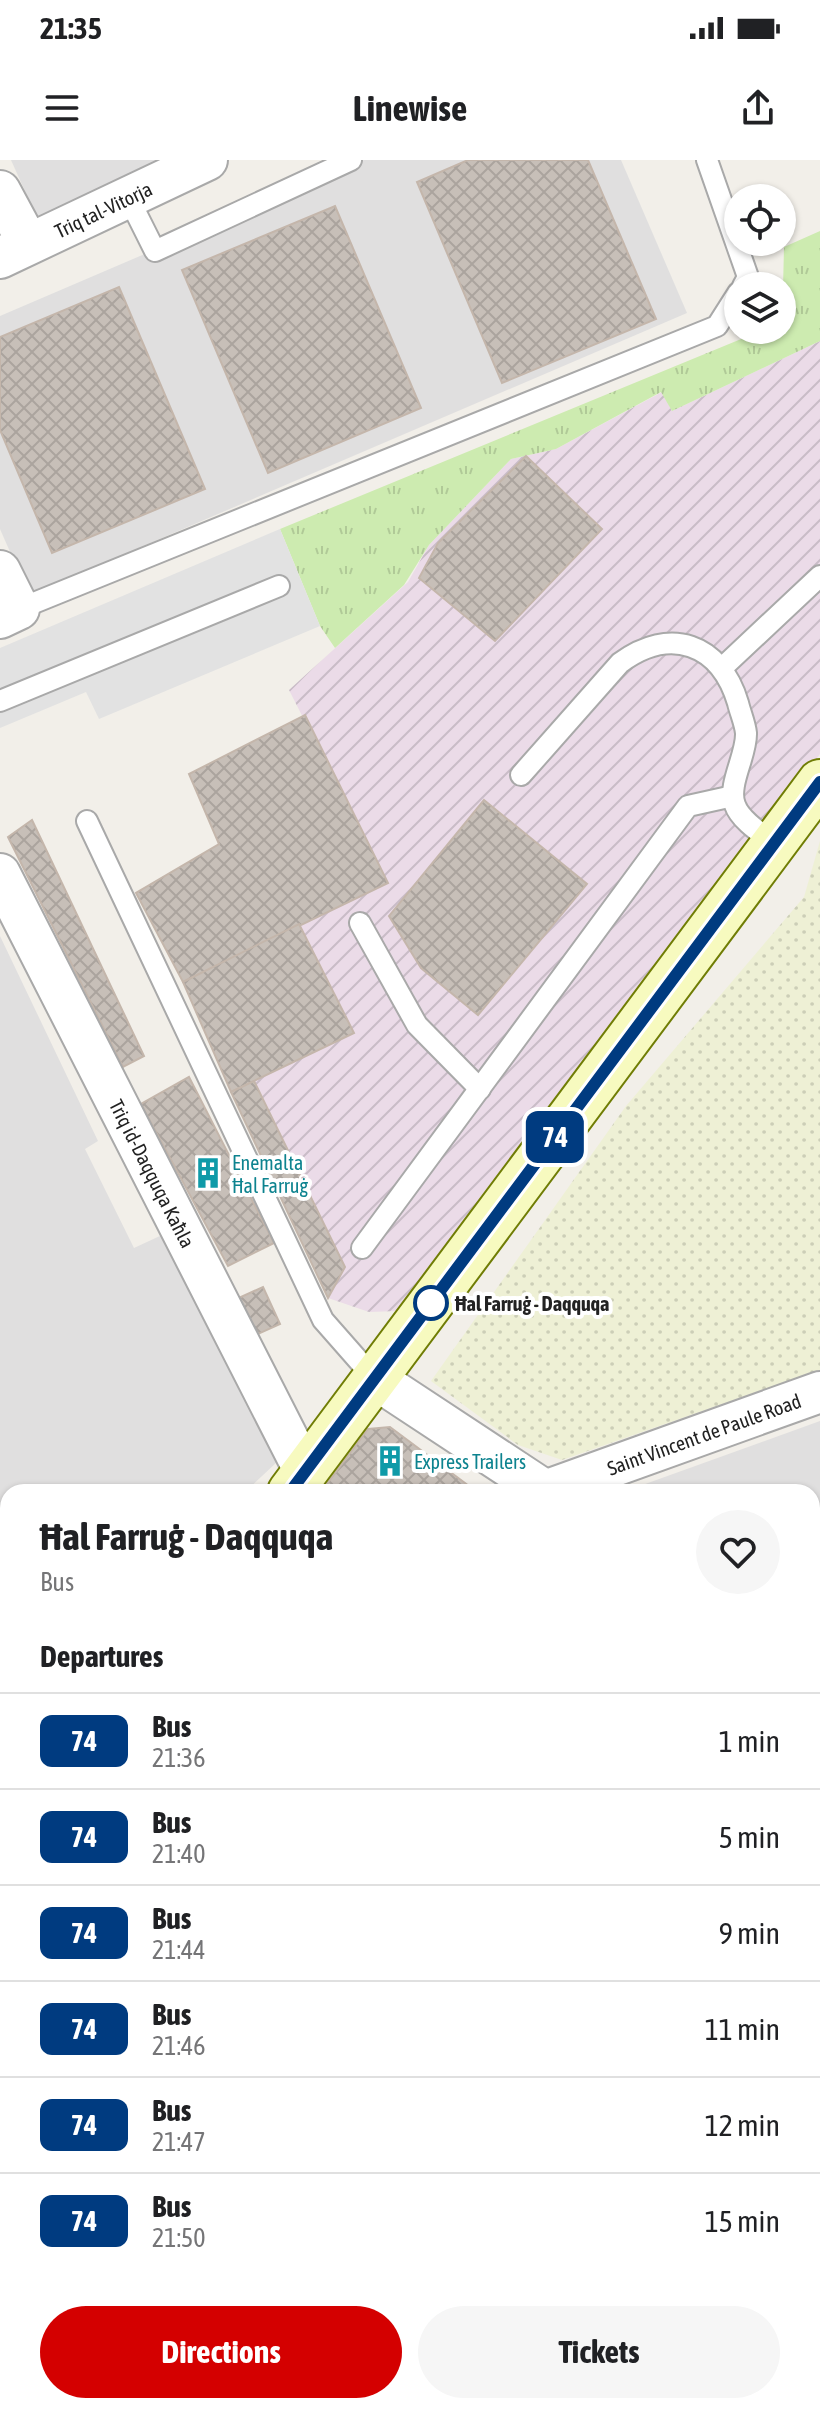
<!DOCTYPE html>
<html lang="en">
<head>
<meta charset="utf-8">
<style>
	body { margin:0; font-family:"Asap Condensed",sans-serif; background:#f6f6f6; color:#202124; height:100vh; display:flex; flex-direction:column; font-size:30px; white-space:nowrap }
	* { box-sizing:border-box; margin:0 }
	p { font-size:26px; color:#757577 }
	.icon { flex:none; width:44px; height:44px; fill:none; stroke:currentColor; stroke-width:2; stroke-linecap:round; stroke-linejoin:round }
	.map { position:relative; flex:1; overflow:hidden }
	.side { position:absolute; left:0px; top:1324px; width:820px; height:930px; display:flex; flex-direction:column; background:#fff; border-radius:24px 24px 0 0; box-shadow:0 2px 6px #0004 }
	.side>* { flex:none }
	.badge { padding:0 16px; border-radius:12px; font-size:28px; line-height:52px }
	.controls { position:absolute; left:724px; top:24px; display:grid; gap:16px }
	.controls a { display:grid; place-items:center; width:72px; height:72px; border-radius:50%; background:#fff; box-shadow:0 2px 6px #0004; font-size:40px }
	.map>.badge { position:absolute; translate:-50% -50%; box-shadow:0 0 0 4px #fff }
	h2 { padding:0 40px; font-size:30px; line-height:72px }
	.round { display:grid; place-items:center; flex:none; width:84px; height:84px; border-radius:42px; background:#f6f6f6 }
	.head { display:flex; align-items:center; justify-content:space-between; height:136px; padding:0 40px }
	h1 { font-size:38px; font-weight:700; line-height:60px }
	.primary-button { display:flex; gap:16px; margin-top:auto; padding:16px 40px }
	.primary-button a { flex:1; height:92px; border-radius:48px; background:#d40000; color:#fff; font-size:32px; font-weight:700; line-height:92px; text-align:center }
	.primary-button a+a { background:#f6f6f6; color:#202124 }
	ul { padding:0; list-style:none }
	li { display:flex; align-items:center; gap:24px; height:96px; padding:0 40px; border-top:2px solid #e0e0e0 }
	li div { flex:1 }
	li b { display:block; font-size:30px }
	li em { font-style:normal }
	li .badge { min-width:88px; font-weight:700; text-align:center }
	.status { display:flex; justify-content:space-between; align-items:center; height:56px; padding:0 40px; background:#fff; direction:ltr }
	.status svg { height:22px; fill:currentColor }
	header { display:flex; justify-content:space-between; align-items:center; height:104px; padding:0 40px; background:#fff; font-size:36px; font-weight:700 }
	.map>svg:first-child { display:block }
</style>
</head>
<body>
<div class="status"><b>21:35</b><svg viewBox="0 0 49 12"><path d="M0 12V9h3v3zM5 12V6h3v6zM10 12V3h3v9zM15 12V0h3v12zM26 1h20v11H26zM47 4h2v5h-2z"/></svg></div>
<header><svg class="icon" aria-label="menu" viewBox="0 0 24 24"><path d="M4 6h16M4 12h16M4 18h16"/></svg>Linewise<svg class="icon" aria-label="share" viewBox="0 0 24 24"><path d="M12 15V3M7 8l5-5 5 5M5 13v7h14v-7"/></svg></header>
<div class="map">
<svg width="820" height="2253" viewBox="0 0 820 2253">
	<defs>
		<pattern id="industrial-furrows" width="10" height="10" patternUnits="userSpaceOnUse" patternTransform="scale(2)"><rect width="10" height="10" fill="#ebdbe8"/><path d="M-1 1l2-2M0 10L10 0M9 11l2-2" fill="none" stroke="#c9bcc7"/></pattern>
		<pattern id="farmland-dots" width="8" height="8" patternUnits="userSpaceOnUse" patternTransform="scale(2)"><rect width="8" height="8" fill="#eef0d5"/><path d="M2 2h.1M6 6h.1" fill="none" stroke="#ccceb7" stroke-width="1.8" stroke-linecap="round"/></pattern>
		<pattern id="grass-tufts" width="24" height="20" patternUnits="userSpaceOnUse" patternTransform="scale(2)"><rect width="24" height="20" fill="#cdebb0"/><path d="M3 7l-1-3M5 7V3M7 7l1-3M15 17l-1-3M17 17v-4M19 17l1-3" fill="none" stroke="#b0c997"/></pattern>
		<pattern id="building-cross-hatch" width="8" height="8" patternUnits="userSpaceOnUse" patternTransform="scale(2)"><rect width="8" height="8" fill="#c7bfb8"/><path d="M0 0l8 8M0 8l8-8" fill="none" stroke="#aba49e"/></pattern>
	</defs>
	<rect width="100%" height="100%" fill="#f2efe9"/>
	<!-- residential -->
	<g fill="#e0dfdf">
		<polygon points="11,0 161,0 37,58"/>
		<polygon points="364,0 621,0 687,153 29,435 0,369 0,156"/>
		<polygon points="0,776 98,981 85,989 134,1088 162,1075 277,1302 245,1332 8,1332 8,1379 0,1361"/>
		<polygon points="820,1261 820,1500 812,1503 812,1332 623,1332"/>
	</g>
	<!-- industrial -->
	<polygon fill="url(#industrial-furrows)" points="820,181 820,594 397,1151 369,1152 328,1138 183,822 387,723 289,530 408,422 429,385 511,299 556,289 662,232 672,251"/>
	<!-- farmland -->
	<g fill="url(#farmland-dots)">
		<polygon points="820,681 820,1210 562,1300 518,1285 431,1221 626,946 804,737"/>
		<polygon points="820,1561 820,1813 812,1815 812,1564"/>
		<polygon points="820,1861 820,1963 812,1960 812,1866"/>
	</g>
	<!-- grass -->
	<g fill="url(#grass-tufts)">
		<polygon points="820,71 820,181 672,251 661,232 556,289 511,299 429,385 404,425 335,488 320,466 280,369 763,170 782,170 784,87"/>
		<polygon points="8,1641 8,1740 0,1736 0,1645"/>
	</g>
	<!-- parking -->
	<polygon fill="#e2e2e2" points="280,369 320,466 99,559 86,532 0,568 0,488"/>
	<!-- building -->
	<g fill="url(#building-cross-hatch)" stroke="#c4b6ab" stroke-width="2">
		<polygon points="468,0 588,0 656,159 502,223 417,22"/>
		<polygon points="335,46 421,248 268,313 182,110"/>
		<polygon points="119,127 205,329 52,393 0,270 0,177"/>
		<polygon points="526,296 602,369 495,481 419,418 438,383"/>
		<polygon points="305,555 388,723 183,822 136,733 219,684 189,614"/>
		<polygon points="484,640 587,724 478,855 421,808 389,756"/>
		<polygon points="32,660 144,896 123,907 8,677"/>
		<polygon points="299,764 354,873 231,932 183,822"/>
		<polygon points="189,917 274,1083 228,1106 141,944"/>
		<polygon points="254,921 345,1107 328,1138 231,932"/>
		<polygon points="263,1127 280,1164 249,1178 232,1141"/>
		<polygon points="390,1267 477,1332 321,1332 368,1269"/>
		<polygon points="820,1813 820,1866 812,1871 812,1815"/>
		<polygon points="8,1966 8,2122 2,2117"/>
		<polygon points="14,2246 81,2246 75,2253 8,2253"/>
	</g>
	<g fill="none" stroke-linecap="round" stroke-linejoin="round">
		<defs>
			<g id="lane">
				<polyline points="707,0 748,117 743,126"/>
				<polyline points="128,37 155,91 351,0"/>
				<polyline points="19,449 717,166 738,133"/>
				<polyline points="722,508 820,416"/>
				<polyline points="0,541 279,426"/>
				<path d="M521 615 620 503C670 466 720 483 738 543 740 552 745 563 746 573 747 595 727 625 735 645 740 660 762 674 774 683"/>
				<polyline points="87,661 323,1160 374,1218"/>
				<polyline points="360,763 417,865 480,929"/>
				<polyline points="362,1088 688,646 733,636"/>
			</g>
			<g id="street">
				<polyline points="0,31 28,83"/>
				<path id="s1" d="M0 98 207 0"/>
				<polyline points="0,411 19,449 0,458"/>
				<path id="s2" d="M0 714 305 1312"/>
				<polyline points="374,1218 547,1332"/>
				<path id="s3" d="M542 1332 820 1232"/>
				<polyline points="0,1412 8,1429"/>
				<polyline points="812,1530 820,1527"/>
			</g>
			<g id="secondary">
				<polyline points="290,1332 820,622"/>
				<polyline points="0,1864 8,1843"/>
			</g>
			<g id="highway">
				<polyline points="0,1492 8,1503"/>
				<polyline points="0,1569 8,1579"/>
				<polyline points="0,1616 8,1615"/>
				<polyline points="0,1771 8,1773"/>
				<polyline points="0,1951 8,1920"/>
				<polyline points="447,2246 451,2253"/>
			</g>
		</defs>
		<!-- lane casing -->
		<use href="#lane" stroke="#a9a9a9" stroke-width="24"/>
		<!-- street casing -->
		<use href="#street" stroke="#a9a9a9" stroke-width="44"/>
		<!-- secondary casing -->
		<use href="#secondary" stroke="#707d05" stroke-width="48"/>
		<!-- highway casing -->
		<use href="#highway" stroke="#dc2a67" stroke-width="48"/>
		<!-- path -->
		<polyline stroke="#fa8072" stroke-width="5" stroke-dasharray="4 4" stroke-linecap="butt" points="812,1931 820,1926"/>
		<!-- lane -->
		<use href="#lane" stroke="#fff" stroke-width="20"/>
		<!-- street -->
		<use href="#street" stroke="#fff" stroke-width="40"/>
		<!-- secondary -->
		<use href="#secondary" stroke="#f7fabf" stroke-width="44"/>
		<!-- highway -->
		<use href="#highway" stroke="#e892a2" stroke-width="44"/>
	</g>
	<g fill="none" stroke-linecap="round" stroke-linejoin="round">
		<defs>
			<polyline id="line" points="290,1332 820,622"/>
		</defs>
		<!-- line casing -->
		<use href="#line" stroke="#fff" stroke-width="18"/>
		<!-- line -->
		<use href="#line" stroke="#003b80" stroke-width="12"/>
	</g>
	<!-- icons -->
	<defs>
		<symbol id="building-bare" viewBox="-9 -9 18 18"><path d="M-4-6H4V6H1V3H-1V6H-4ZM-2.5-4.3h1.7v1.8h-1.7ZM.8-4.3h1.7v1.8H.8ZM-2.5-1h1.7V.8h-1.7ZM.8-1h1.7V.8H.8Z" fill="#0f9aa8" stroke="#fff" stroke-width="2.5" paint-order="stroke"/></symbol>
	</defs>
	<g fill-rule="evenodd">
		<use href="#building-bare" x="186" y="991" width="44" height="44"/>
		<use href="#building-bare" x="368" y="1279" width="44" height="44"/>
	</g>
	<!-- markers -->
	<circle fill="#fff" stroke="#003b80" stroke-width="4" cx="431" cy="1143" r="16"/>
	<g text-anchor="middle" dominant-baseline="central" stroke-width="8" stroke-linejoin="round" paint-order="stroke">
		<!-- street labels -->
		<g font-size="20" fill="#222" stroke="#fff">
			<text stroke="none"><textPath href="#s1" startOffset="114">Triq tal-Vitorja</textPath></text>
			<text stroke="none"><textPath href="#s2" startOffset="336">Triq id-Daqquqa Kaħla</textPath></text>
			<text stroke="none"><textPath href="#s3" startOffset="172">Saint Vincent de Paule Road</textPath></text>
		</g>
		<!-- culture labels -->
		<g font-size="20" fill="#0d838f" stroke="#fff" text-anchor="start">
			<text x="232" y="1002">Enemalta<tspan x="232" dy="23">Ħal Farruġ</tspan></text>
			<text x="414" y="1301">Express Trailers</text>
		</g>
		<!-- stop labels -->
		<g font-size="20" font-weight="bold" fill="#222" stroke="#fff" text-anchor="start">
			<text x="455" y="1143">Ħal Farruġ - Daqquqa</text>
		</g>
	</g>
</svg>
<div class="controls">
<a><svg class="icon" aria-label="locate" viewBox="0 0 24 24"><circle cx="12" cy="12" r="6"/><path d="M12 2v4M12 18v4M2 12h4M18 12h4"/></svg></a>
<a><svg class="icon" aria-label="layers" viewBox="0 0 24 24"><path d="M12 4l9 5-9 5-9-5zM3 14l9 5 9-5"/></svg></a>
</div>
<b class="badge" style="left:555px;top:977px;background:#003b80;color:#fff">74</b>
<section class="side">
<div class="head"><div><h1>Ħal Farruġ - Daqquqa</h1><p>Bus</p></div><a class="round"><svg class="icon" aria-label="heart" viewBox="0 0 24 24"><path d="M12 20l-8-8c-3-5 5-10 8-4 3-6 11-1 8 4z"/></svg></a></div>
<h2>Departures</h2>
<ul>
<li><span class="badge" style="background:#003b80;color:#fff">74</span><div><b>Bus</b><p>21:36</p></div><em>1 min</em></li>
<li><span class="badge" style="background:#003b80;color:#fff">74</span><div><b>Bus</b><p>21:40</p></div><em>5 min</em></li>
<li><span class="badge" style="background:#003b80;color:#fff">74</span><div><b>Bus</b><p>21:44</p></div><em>9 min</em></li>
<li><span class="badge" style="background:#003b80;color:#fff">74</span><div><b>Bus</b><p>21:46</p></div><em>11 min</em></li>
<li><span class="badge" style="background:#003b80;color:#fff">74</span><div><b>Bus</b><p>21:47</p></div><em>12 min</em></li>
<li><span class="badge" style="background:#003b80;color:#fff">74</span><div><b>Bus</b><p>21:50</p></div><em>15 min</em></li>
</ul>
<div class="primary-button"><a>Directions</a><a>Tickets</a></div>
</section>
</div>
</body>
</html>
